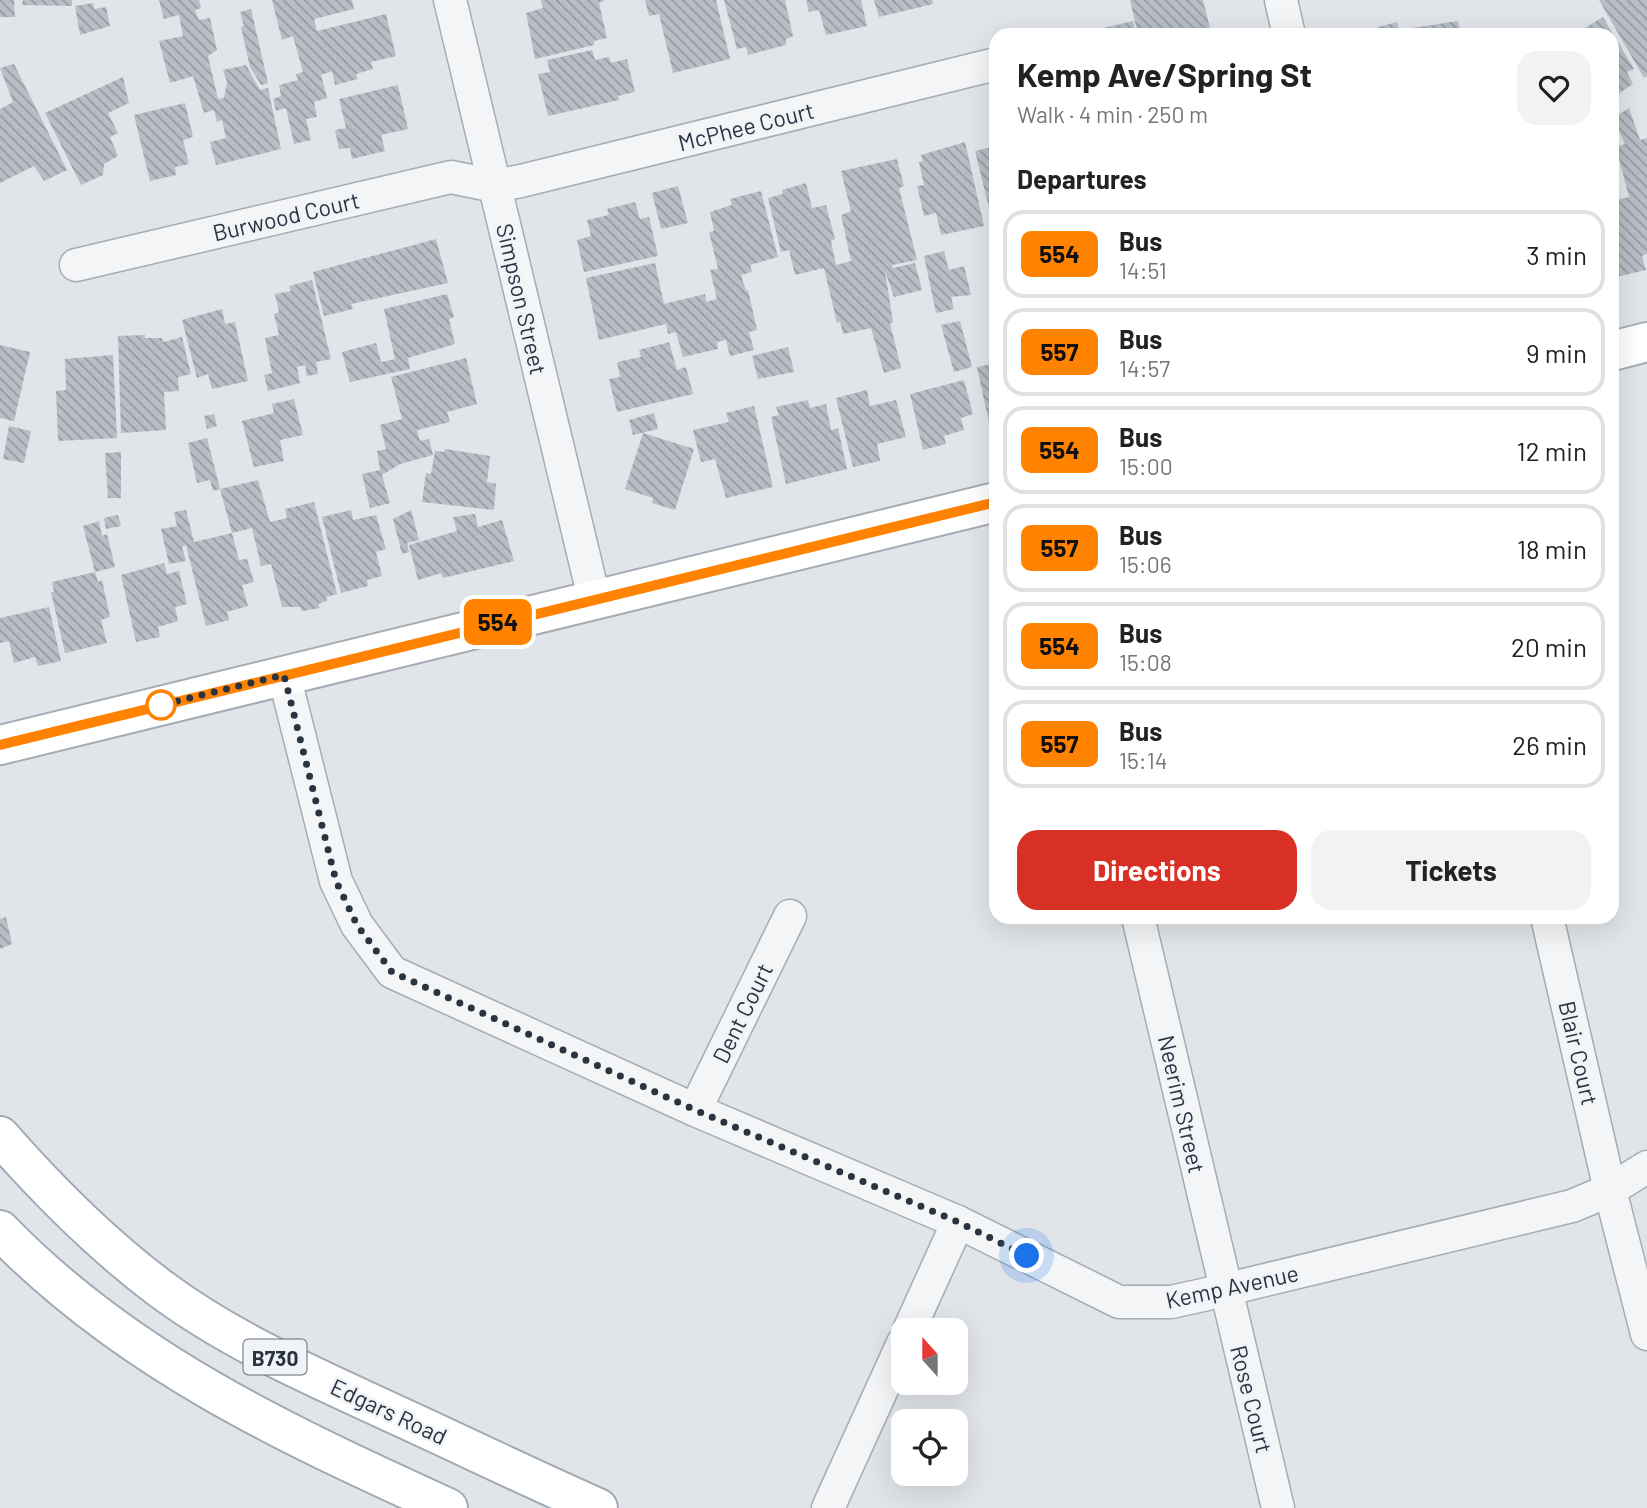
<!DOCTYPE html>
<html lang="en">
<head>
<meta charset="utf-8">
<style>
	body { margin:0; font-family:Barlow,sans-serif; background:#f2f2f2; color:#222; height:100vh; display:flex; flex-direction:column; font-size:26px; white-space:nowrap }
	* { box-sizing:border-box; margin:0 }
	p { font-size:23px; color:#767676 }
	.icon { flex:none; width:38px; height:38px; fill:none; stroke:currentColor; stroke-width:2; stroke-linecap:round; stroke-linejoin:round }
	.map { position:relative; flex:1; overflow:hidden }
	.details { position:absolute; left:989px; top:28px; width:630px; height:896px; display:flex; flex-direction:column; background:#fff; border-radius:21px; box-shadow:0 7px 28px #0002 }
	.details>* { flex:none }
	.badge { padding:0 14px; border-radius:10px; font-size:24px; line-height:46px }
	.needle { width:46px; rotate:339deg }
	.controls { position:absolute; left:891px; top:1318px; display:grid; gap:14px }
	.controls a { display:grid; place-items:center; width:77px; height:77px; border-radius:14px; background:#fff; box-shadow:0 7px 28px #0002; font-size:35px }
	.you { position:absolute; width:35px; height:35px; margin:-18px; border:5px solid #fff; border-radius:50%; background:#1a73e8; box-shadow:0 0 0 10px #1a73e833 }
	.map>.badge { position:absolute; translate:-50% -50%; box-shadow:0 0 0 4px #fff }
	h2 { padding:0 28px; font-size:26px; line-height:63px }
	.round { display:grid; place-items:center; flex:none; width:74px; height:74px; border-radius:21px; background:#f2f2f2 }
	.summary { display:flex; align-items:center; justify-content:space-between; height:119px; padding:0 28px }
	h1 { font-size:33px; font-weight:700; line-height:52px }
	.cta { display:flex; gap:14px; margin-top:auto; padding:14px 28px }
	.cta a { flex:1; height:80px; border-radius:21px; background:#d93025; color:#fff; font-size:28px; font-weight:700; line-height:80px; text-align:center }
	.cta a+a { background:#f2f2f2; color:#222 }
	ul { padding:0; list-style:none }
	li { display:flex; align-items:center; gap:21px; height:88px; margin:0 14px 10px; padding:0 14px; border:4px solid #e0e0e0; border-radius:21px }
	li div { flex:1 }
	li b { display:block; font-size:26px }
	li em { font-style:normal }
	li .badge { min-width:77px; font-weight:700; text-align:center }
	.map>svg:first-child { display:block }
</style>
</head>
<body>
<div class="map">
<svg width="1647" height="1508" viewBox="0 0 1647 1508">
	<defs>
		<pattern id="building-back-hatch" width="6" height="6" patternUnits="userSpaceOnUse" patternTransform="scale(1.75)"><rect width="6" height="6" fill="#b8bec6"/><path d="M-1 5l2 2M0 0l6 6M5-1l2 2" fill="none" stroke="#969ba2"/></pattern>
	</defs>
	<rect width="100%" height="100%" fill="#e1e5e9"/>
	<!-- building -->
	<g fill="url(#building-back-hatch)">
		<polygon points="0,0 14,0 15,17 0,17"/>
		<polygon points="23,0 72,0 72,6 22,5"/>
		<polygon points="159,0 199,0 201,8 195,10 199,20 210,18 217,50 208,56 218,99 224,98 227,82 223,70 246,65 260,90 268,88 281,149 216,165 210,142 226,138 222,120 217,122 214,110 204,113 193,76 170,83 159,41 183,36 179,15 164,19"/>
		<polygon points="272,0 352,0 354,9 314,19 317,31 386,14 396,56 371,62 373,69 356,74 358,79 335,85 332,71 321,75 327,98 314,102 317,117 306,119 311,140 294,144 286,108 276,111 273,99 281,96 279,85 298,80 296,74 303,72 293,36 282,40"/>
		<polygon points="541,0 605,0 599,3 607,38 594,41 594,45 535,59 526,13 543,8"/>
		<polygon points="645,0 716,0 730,59 673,73 659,14 649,16"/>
		<polygon points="724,0 785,0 793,36 786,39 786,45 748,55 746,47 737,49"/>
		<polygon points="806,0 861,0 867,26 826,35 819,10 809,12"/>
		<polygon points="874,0 932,0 933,4 879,17"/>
		<polygon points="1130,0 1203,0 1210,28 1182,35 1177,29 1162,35 1138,35"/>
		<polygon points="1599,0 1647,0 1647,76 1644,78"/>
		<polygon points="93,3 94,9 106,7 110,26 80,35 75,6"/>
		<polygon points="251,9 268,83 261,85 250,67 241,27 244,26 240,12"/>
		<polygon points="1603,17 1634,69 1627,72 1633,84 1612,98 1612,35 1573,35"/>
		<polygon points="1133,21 1136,35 1085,35 1099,29"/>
		<polygon points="1458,21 1461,35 1380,35 1378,27 1397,22 1399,30"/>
		<polygon points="592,50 595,60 609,57 611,63 627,59 635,92 618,96 619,100 548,116 538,74 550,72 547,60"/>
		<polygon points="14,64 67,170 44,181 34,166 0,183 0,109 13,102 0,68"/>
		<polygon points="123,77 129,103 108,113 118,133 110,137 118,156 104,164 103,175 81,185 45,113"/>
		<polygon points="398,85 408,129 381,135 385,151 352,159 350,148 339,149 335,130 346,128 339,99"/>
		<polygon points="185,103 193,137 183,140 189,164 175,167 176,175 150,181 134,115"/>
		<polygon points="1629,108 1640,140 1647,138 1647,254 1642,256 1646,270 1612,278 1612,201 1629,197 1616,147 1625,144 1613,118"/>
		<polygon points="965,142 984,226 941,235 936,213 924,216 917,186 924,185 919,162 923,161 921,155"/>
		<polygon points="996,146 996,219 992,220 975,151"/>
		<polygon points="897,159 904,186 899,188 917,260 892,265 893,268 915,263 922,290 894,297 885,271 893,322 890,323 901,368 884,373 871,328 843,334 840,321 837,323 824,268 795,275 789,250 781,252 768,198 783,194 782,190 806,183 812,208 826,205 835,239 831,241 836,265 851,261 841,215 851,211 841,171"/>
		<polygon points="678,186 688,223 661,229 652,193"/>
		<polygon points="761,191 778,257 750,265 752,272 741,275 746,291 748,290 757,330 749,332 754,350 730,356 726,340 717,342 718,349 683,357 676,332 668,334 666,324 599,340 586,278 655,263 664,304 705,294 706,302 717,299 710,270 718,269 709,232 714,231 710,212 732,205 730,199"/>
		<polygon points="635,202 640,219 649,217 658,256 584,272 577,240 591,236 587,220 609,215 607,209"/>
		<polygon points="436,239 448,283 351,304 353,309 324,316 313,272"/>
		<polygon points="944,251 949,270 964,266 971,295 951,297 954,309 936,313 924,256"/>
		<polygon points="312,280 331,359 316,362 318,374 307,376 305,365 297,367 300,383 268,391 264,375 272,373 265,338 279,335 274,314 279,312 275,294 291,291 289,286"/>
		<polygon points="447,294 454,317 449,319 455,344 408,358 410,369 350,382 342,352 376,343 381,362 395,359 384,309"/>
		<polygon points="222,309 225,324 235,322 248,381 212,389 208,374 197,378 182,320"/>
		<polygon points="960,321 972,367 954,372 941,325"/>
		<polygon points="145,335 145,338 162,338 163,342 182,337 191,374 178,377 179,391 164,392 166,430 121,433 118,336"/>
		<polygon points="669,342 677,370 686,367 693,394 617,412 609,379 620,377 617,362 641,357 639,350"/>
		<polygon points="0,345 30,352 14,421 0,418"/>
		<polygon points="788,347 794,372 758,379 752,356"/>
		<polygon points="113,355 117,438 58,441 56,391 66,390 65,359"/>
		<polygon points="466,358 477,404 447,412 450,422 417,430 420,441 429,439 433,455 400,464 382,475 390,503 370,508 362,474 380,470 377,451 386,449 380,425 402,419 391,377"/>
		<polygon points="996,363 996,431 991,432 977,367"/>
		<polygon points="964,380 973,414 961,418 964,430 944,436 946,444 923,450 910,394"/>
		<polygon points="867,390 870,406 896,400 906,437 877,444 880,461 853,467 836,398"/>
		<polygon points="294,399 303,435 280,440 284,461 254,467 242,421 274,413 272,404"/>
		<polygon points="808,400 810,408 826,404 831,430 838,428 847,469 786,484 771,417 779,415 776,407"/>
		<polygon points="754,406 773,487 726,498 715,459 701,462 693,430 729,422 726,413"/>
		<polygon points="654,413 658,429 633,435 629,420"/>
		<polygon points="214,414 217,426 207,429 204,416"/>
		<polygon points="9,426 31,431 24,463 3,459"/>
		<polygon points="643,433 694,449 675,510 652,503 653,498 625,489"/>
		<polygon points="207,438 220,489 258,480 270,522 287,518 285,509 314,502 337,594 326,597 327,601 318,604 320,608 302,611 300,607 282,607 271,564 261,566 252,528 232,533 220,489 213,491 210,480 197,483 188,443"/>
		<polygon points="445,449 490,456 487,482 496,484 494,510 422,502 426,473 431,474 435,451 444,452"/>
		<polygon points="121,452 121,498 108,498 105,453"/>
		<polygon points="186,510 194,542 232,533 239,560 247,559 254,582 242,585 248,606 227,612 229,620 206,626 186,545 182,547 186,561 169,564 161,529 177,526 174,512"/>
		<polygon points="351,510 353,520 376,515 386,549 376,552 382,576 367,580 368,586 341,593 322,517"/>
		<polygon points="411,510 419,540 407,543 409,552 402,554 393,519"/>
		<polygon points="475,514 478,527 502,520 514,561 443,578 441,573 418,580 409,545 457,531 453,517"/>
		<polygon points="118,515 121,526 106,529 104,518"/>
		<polygon points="99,521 102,536 107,534 115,567 95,572 83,526"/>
		<polygon points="164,563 167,574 179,571 187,604 175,607 178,621 158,627 160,637 136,642 121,575"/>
		<polygon points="95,572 98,582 102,580 110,617 101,620 107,643 65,653 51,592 54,592 52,582"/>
		<polygon points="49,607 61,661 38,666 35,657 14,663 9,641 0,643 0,618"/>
		<polygon points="6,917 12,944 0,949 0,919"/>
	</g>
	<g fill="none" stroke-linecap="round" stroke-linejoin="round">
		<defs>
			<g id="street">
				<polyline points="450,0 594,598"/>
				<polyline points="1281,0 1289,35"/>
				<polyline points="76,265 451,177 495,186 521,181 996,64"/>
				<polyline points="284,675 336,881 357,925 392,972 695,1110 958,1222 1119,1302 1171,1302 1203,1295 1572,1206 1610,1190 1647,1167"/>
				<polyline points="1138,917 1278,1508"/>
				<polyline points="1547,917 1610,1190 1647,1334"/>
				<polyline points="695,1110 790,916"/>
				<polyline points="909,1330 958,1222"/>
				<polyline points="828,1508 903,1343"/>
			</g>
			<g id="secondary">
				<polyline points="1612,351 1647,342"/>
				<polyline points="0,745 996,502"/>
			</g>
			<g id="primary">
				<path d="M0 1136C49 1192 101 1244 161 1289 231 1341 312 1376 390 1412 460 1444 528 1477 598 1508"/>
				<path d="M0 1230C127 1361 284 1433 448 1508"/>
			</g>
		</defs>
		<!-- street casing -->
		<use href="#street" stroke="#a6acb3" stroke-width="35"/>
		<!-- secondary casing -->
		<use href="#secondary" stroke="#a6acb3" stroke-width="42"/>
		<!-- primary casing -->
		<use href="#primary" stroke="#a0aab5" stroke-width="42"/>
		<!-- street -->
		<use href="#street" stroke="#f3f5f7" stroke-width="32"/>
		<!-- secondary -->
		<use href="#secondary" stroke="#fff" stroke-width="38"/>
		<!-- primary -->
		<use href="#primary" stroke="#fff" stroke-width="38"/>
	</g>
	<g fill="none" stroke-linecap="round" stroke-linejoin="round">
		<defs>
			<polyline id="line" points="0,745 996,502"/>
		</defs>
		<!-- line casing -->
		<use href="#line" stroke="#fff" stroke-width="16"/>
		<!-- line -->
		<use href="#line" stroke="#ff8200" stroke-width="10"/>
		<!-- walk -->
		<polyline stroke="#293440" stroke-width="7" stroke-dasharray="0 12.6" points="161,705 157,706 284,675 336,881 357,925 392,972 695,1110 958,1222 1027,1256"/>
	</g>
	<!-- markers -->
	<circle fill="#fff" stroke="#ff8200" stroke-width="3.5" cx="161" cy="705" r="14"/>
	<g text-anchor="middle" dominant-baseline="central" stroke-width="5" stroke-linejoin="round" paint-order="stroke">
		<!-- shield labels -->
		<rect fill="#f0f3f7" stroke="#656d77" stroke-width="2" x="243.5" y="1339.5" width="63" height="35" rx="5"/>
		<g font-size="21" font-weight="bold" fill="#293440">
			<text x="275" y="1357">B730</text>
		</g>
		<!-- street labels -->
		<g font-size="23" fill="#293440" stroke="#f0f3f7">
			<text transform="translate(746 126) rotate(-14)">McPhee Court</text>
			<text transform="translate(286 216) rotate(-13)">Burwood Court</text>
			<text transform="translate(522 299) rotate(77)">Simpson Street</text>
			<text transform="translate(742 1013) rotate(-64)">Dent Court</text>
			<text transform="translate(1579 1053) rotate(77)">Blair Court</text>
			<text transform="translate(1182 1104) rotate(77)">Neerim Street</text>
			<text transform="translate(1232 1286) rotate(-12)">Kemp Avenue</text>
			<text transform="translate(1252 1399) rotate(76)">Rose Court</text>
			<text transform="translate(389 1411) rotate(25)">Edgars Road</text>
		</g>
	</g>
</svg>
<div class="controls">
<a><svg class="needle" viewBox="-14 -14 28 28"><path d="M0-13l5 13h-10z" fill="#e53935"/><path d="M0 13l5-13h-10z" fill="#767676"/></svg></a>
<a><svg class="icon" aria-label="locate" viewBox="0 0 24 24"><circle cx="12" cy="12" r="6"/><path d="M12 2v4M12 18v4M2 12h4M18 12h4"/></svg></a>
</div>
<div class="you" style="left:1027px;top:1256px"></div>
<b class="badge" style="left:498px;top:622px;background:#ff8200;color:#111">554</b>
<section class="details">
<div class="summary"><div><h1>Kemp Ave/Spring St</h1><p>Walk · 4 min · 250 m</p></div><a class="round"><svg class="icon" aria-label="heart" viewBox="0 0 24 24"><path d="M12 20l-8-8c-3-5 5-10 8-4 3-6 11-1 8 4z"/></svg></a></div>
<h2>Departures</h2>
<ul>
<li><span class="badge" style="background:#ff8200;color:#111">554</span><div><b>Bus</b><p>14:51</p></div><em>3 min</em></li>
<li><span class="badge" style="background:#ff8200;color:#111">557</span><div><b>Bus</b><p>14:57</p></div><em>9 min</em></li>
<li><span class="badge" style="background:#ff8200;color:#111">554</span><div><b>Bus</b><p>15:00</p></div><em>12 min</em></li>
<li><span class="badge" style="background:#ff8200;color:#111">557</span><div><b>Bus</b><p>15:06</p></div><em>18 min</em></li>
<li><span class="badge" style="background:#ff8200;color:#111">554</span><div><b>Bus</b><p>15:08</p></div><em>20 min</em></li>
<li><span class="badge" style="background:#ff8200;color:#111">557</span><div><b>Bus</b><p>15:14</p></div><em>26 min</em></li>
</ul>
<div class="cta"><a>Directions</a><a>Tickets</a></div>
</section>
</div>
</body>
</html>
